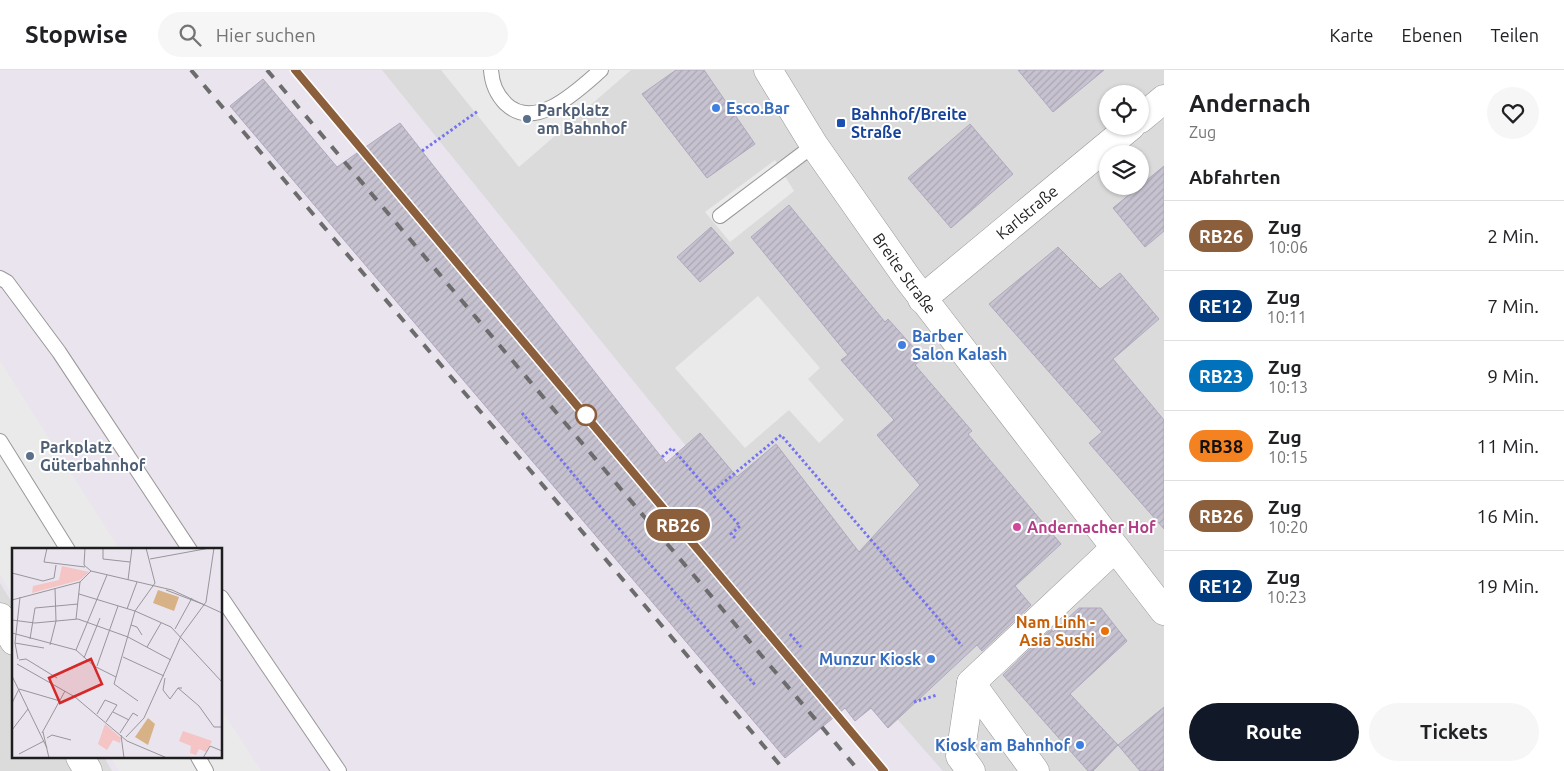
<!DOCTYPE html>
<html lang="de">
<head>
<meta charset="utf-8">
<style>
	body { margin:0; font-family:Ubuntu,sans-serif; background:#f6f6f6; color:#202124; height:100vh; display:flex; flex-direction:column; font-size:19px; white-space:nowrap }
	* { box-sizing:border-box; margin:0 }
	p { font-size:16px; color:#757577 }
	.icon { flex:none; width:28px; height:28px; fill:none; stroke:currentColor; stroke-width:2; stroke-linecap:round; stroke-linejoin:round }
	.map { position:relative; flex:1; overflow:hidden }
	.panel { display:flex; flex-direction:column; background:#fff; width:400px }
	.panel>* { flex:none }
	.badge { padding:0 10px; border-radius:16px; font-size:18px; line-height:32px }
	.controls { position:absolute; left:1099px; top:15px; display:grid; gap:10px }
	.controls a { display:grid; place-items:center; width:50px; height:50px; border-radius:50%; background:#fff; box-shadow:0 1px 4px #0004; font-size:25px }
	.map>.badge { position:absolute; translate:-50% -50%; box-shadow:0 0 0 2px #fff }
	h2 { padding:0 25px; font-size:19px; line-height:45px }
	.round { display:grid; place-items:center; flex:none; width:52px; height:52px; border-radius:26px; background:#f6f6f6 }
	.summary { display:flex; align-items:center; justify-content:space-between; height:85px; padding:0 25px }
	h1 { font-size:24px; font-weight:700; line-height:38px }
	.button { display:flex; gap:10px; margin-top:auto; padding:10px 25px }
	.button a { flex:1; height:58px; border-radius:30px; background:#111827; color:#fff; font-size:20px; font-weight:700; line-height:58px; text-align:center }
	.button a+a { background:#f6f6f6; color:#202124 }
	ul { padding:0; list-style:none }
	li { display:flex; align-items:center; gap:15px; height:70px; padding:0 25px; border-top:1px solid #e0e0e0 }
	li div { flex:1 }
	li b { display:block; font-size:19px }
	li em { font-style:normal }
	li .badge { min-width:55px; font-weight:700; text-align:center }
	header { display:flex; align-items:center; gap:30px; box-sizing:border-box; height:70px; padding:0 25px; background:#fff; border-bottom:1px solid #e0e0e0 }
	header strong { font-size:24px }
	nav { display:flex; gap:28px; margin-inline-start:auto; font-size:18px }
	.search { width:350px; height:45px; background:#f6f6f6; display:flex; align-items:center; gap:12px; box-sizing:border-box; padding:0 18px; border-radius:28px; color:#757577; font-size:19px }
	main { display:flex; flex:1; min-height:0 }
	.map>svg:first-child { display:block }
</style>
</head>
<body>
<header>
<strong>Stopwise</strong>
<div class="search"><svg class="icon" aria-label="search" viewBox="0 0 24 24"><circle cx="10" cy="10" r="6"/><path d="M15 15l6 6"/></svg>Hier suchen</div>
<nav><a>Karte</a><a>Ebenen</a><a>Teilen</a></nav>
</header>
<main>
<div class="map">
<svg width="1164" height="701" viewBox="0 0 1164 701">
	<defs>
		<pattern id="building-hatch" width="6" height="6" patternUnits="userSpaceOnUse" patternTransform="scale(1.25)"><rect width="6" height="6" fill="#c7c2d0"/><path d="M-1 1l2-2M0 6l6-6M5 7l2-2" fill="none" stroke="#aaa6b2"/></pattern>
	</defs>
	<rect width="100%" height="100%" fill="#eae4ee"/>
	<!-- residential -->
	<g fill="#dbdbdb" fill-rule="evenodd">
		<path d="M382 0H1164V701H943L769 504 686 376ZM1108 24H1140V56H1108ZM1108 84H1140V116H1108Z"/>
		<polygon points="0,513 14,536 14,687 104,687 112,701 0,701"/>
	</g>
	<!-- parking -->
	<g fill="#eaeaea">
		<polygon points="441,0 631,0 519,97"/>
		<polygon points="775,90 794,121 730,172 705,142"/>
		<polygon points="758,226 820,298 808,309 844,350 819,373 789,340 745,378 675,298"/>
		<polygon points="0,291 120,480 14,480 14,528 0,505"/>
		<polygon points="221,639 261,701 119,701 111,687 221,687"/>
	</g>
	<!-- building -->
	<g fill="url(#building-hatch)" stroke="#b0a8be">
		<polygon points="676,0 704,0 755,74 707,108 642,24"/>
		<polygon points="1018,0 1104,0 1053,42"/>
		<polygon points="263,9 337,97 400,53 666,393 700,363 737,407 776,374 859,482 920,415 877,365 894,350 841,290 848,285 751,167 789,135 885,252 888,249 923,288 915,295 972,361 968,364 1061,474 1015,516 1031,535 982,581 977,575 888,658 871,638 855,651 845,638 785,688 230,36"/>
		<polygon points="970,54 1013,104 951,158 908,108"/>
		<polygon points="1164,96 1164,161 1145,177 1113,138"/>
		<polygon points="711,157 734,183 700,212 677,187"/>
		<polygon points="1058,177 1100,219 1120,203 1159,249 1113,289 1164,350 1164,459 1089,373 1102,362 989,234"/>
		<polygon points="1079,538 1101,538 1127,571 1070,624 1118,675 1093,701 1088,701 1003,605 1051,559 1053,562"/>
		<polygon points="1164,637 1164,701 1140,701 1118,675"/>
	</g>
	<g fill="none" stroke-linecap="round" stroke-linejoin="round">
		<defs>
			<g id="service">
				<path d="M491 0C492 14 496 24 506 34 536 62 578 20 601 0"/>
				<polyline points="720,146 814,75"/>
				<polyline points="0,208 7,212 59,282 190,480"/>
				<polyline points="0,371 68,480"/>
				<polyline points="221,527 339,701"/>
				<polyline points="198,687 206,701"/>
			</g>
			<g id="minor">
				<polyline points="1140,49 1164,29"/>
				<path id="s1" d="M922 229 1131 56"/>
				<polyline points="0,547 14,571"/>
				<polyline points="971,613 1035,701"/>
				<polyline points="80,687 88,701"/>
				<polyline points="971,701 960,686 971,613 1114,479"/>
			</g>
			<g id="tertiary">
				<path id="s2" d="M768 0 814 75 908 209 1164 541"/>
			</g>
		</defs>
		<!-- service casing -->
		<use href="#service" stroke="#989898" stroke-width="16"/>
		<!-- minor casing -->
		<use href="#minor" stroke="#989898" stroke-width="29"/>
		<!-- tertiary casing -->
		<use href="#tertiary" stroke="#989898" stroke-width="29"/>
		<!-- path -->
		<g stroke="#7573f0" stroke-width="3" stroke-dasharray="2.5 2.5" stroke-linecap="butt">
			<polyline points="422,81 478,41"/>
			<polyline points="522,343 609,447 756,616"/>
			<polyline points="662,387 672,378 711,423"/>
			<polyline points="735,468 731,464 740,456 711,423 781,365 962,576"/>
			<polyline points="790,564 801,577"/>
			<polyline points="914,632 937,625"/>
		</g>
		<!-- service -->
		<use href="#service" stroke="#fff" stroke-width="14"/>
		<!-- minor -->
		<use href="#minor" stroke="#fff" stroke-width="28"/>
		<!-- tertiary -->
		<use href="#tertiary" stroke="#fff" stroke-width="28"/>
		<!-- rail -->
		<g stroke="#6c6c6c" stroke-width="4" stroke-dasharray="10 10" stroke-linecap="butt">
			<polyline points="191,0 785,701"/>
			<polyline points="267,0 859,701"/>
			<polyline points="295,0 884,701"/>
		</g>
	</g>
	<g fill="none" stroke-linecap="round" stroke-linejoin="round">
		<defs>
			<polyline id="line" points="295,0 884,701"/>
		</defs>
		<!-- line casing -->
		<use href="#line" stroke="#fff" stroke-width="11"/>
		<!-- line -->
		<use href="#line" stroke="#8b5e3c" stroke-width="8"/>
	</g>
	<!-- markers -->
	<g fill="#3f7fe0" stroke="#fff" stroke-width="2">
		<circle cx="716" cy="38" r="5"/>
		<circle cx="902" cy="275" r="5"/>
		<circle cx="931" cy="589" r="5"/>
		<circle cx="1080" cy="675" r="5"/>
	</g>
	<g fill="#5c6f8a" stroke="#fff" stroke-width="2">
		<circle cx="527" cy="49" r="5"/>
		<circle cx="30" cy="386" r="5"/>
	</g>
	<rect fill="#1a4fb4" stroke="#fff" stroke-width="2" x="836" y="48" width="10" height="10" rx="2.5"/>
	<circle fill="#fff" stroke="#8b5e3c" stroke-width="2.5" cx="586" cy="345" r="10"/>
	<circle fill="#d1479c" stroke="#fff" stroke-width="2" cx="1017" cy="457" r="5"/>
	<circle fill="#e8710a" stroke="#fff" stroke-width="2" cx="1105" cy="561" r="5"/>
	<g text-anchor="middle" dominant-baseline="central" stroke-width="4" stroke-linejoin="round" paint-order="stroke">
		<!-- shop labels -->
		<g font-size="16" font-weight="bold" fill="#366cbe" stroke="#fff" text-anchor="start">
			<text x="726" y="38">Esco.Bar</text>
			<text x="912" y="266">Barber<tspan x="912" dy="18">Salon Kalash</tspan></text>
			<text x="921" y="589" text-anchor="end">Munzur Kiosk</text>
			<text x="1070" y="675" text-anchor="end">Kiosk am Bahnhof</text>
		</g>
		<!-- service labels -->
		<g font-size="16" font-weight="bold" fill="#4e5e75" stroke="#fff" text-anchor="start">
			<text x="537" y="40">Parkplatz<tspan x="537" dy="18">am Bahnhof</tspan></text>
			<text x="40" y="377">Parkplatz<tspan x="40" dy="18">Güterbahnhof</tspan></text>
		</g>
		<!-- transit labels -->
		<g font-size="16" font-weight="bold" fill="#164399" stroke="#fff" text-anchor="start">
			<text x="851" y="44">Bahnhof/Breite<tspan x="851" dy="18">Straße</tspan></text>
		</g>
		<!-- street labels -->
		<g font-size="16" fill="#1e1e1e" stroke="#fff">
			<text stroke="none"><textPath href="#s1" startOffset="136">Karlstraße</textPath></text>
			<text stroke="none"><textPath href="#s2" startOffset="245">Breite Straße</textPath></text>
		</g>
		<!-- hotel labels -->
		<g font-size="16" font-weight="bold" fill="#b23c85" stroke="#fff" text-anchor="start">
			<text x="1027" y="457">Andernacher Hof</text>
		</g>
		<!-- food labels -->
		<g font-size="16" font-weight="bold" fill="#c56008" stroke="#fff" text-anchor="end">
			<text x="1095" y="552">Nam Linh -<tspan x="1095" dy="18">Asia Sushi</tspan></text>
		</g>
	</g>
	<!-- overview -->
	<g transform="translate(12 478)">
		<rect width="210" height="210" fill="#eae4ee"/>
		<path d="M50 18 77 24 68 32 20 45 21 38 47 32ZM93 176 109 190 108 195 101 192 95 202 86 196ZM171 183 200 193 194 204 187 201 184 207 178 205 179 198 167 193Z" fill="#f5c4c4"/>
		<path d="M146 42 167 49 162 63 141 55ZM136 170 143 176 136 197 123 189Z" fill="#d8b287"/>
		<path fill="none" stroke="#98959b" stroke-width="1" d="M35 0 32 14 73 19M73 0 72 17 79 23 160 42 210 65M91 0V11L118 14M138 11 198 0M0 25 31 33 42 30 44 17M116 32 120 0M154 42 193 57M67 46 123 63 159 79 210 134M0 52 68 34 79 23M115 61 125 34M64 71 68 34M0 72 23 75 66 71 116 89 159 112M119 77 125 79 130 87M163 81 180 50M0 85 64 102 82 118 104 129M18 91 23 60 66 56M3 95 32 100M38 97 44 73 43 40M135 99 149 75M64 102 95 27M111 109 152 128M72 110 88 70M6 111 3 95 8 49M7 112 14 111 45 130M5 116 63 149 115 193M85 118 106 58M0 128 35 200M153 130 151 142 158 151 166 140M170 140H166L187 158 202 179H210M126 153 102 136 123 63 143 35 134 0M0 155 7 141 48 153M101 164 117 172M85 166 93 152 105 157 94 174M0 182 16 161M31 184 37 210M30 185 53 143M108 185 121 165 126 168M109 187 112 210M114 189 132 170 169 88 194 54 202 0M35 190 40 187 59 192M115 193 155 210M7 206 32 193M191 210 198 198 210 203"/>
		<path fill="#d62828" fill-opacity="0.15" stroke="#d62828" stroke-width="2.5" d="M79 111 90 136 48 155 37 130Z"/>
		<rect width="210" height="210" fill="none" stroke="#1e1e1e" stroke-width="2.5"/>
	</g>
</svg>
<div class="controls">
<a><svg class="icon" aria-label="locate" viewBox="0 0 24 24"><circle cx="12" cy="12" r="6"/><path d="M12 2v4M12 18v4M2 12h4M18 12h4"/></svg></a>
<a><svg class="icon" aria-label="layers" viewBox="0 0 24 24"><path d="M12 4l9 5-9 5-9-5zM3 14l9 5 9-5"/></svg></a>
</div>
<b class="badge" style="left:678px;top:455px;background:#8b5e3c;color:#fff">RB26</b>
</div>
<section class="panel">
<div class="summary"><div><h1>Andernach</h1><p>Zug</p></div><a class="round"><svg class="icon" aria-label="heart" viewBox="0 0 24 24"><path d="M12 20l-8-8c-3-5 5-10 8-4 3-6 11-1 8 4z"/></svg></a></div>
<h2>Abfahrten</h2>
<ul>
<li><span class="badge" style="background:#8b5e3c;color:#fff">RB26</span><div><b>Zug</b><p>10:06</p></div><em>2 Min.</em></li>
<li><span class="badge" style="background:#003b80;color:#fff">RE12</span><div><b>Zug</b><p>10:11</p></div><em>7 Min.</em></li>
<li><span class="badge" style="background:#0072bc;color:#fff">RB23</span><div><b>Zug</b><p>10:13</p></div><em>9 Min.</em></li>
<li><span class="badge" style="background:#f58220;color:#111">RB38</span><div><b>Zug</b><p>10:15</p></div><em>11 Min.</em></li>
<li><span class="badge" style="background:#8b5e3c;color:#fff">RB26</span><div><b>Zug</b><p>10:20</p></div><em>16 Min.</em></li>
<li><span class="badge" style="background:#003b80;color:#fff">RE12</span><div><b>Zug</b><p>10:23</p></div><em>19 Min.</em></li>
</ul>
<div class="button"><a>Route</a><a>Tickets</a></div>
</section>
</main>
</body>
</html>
